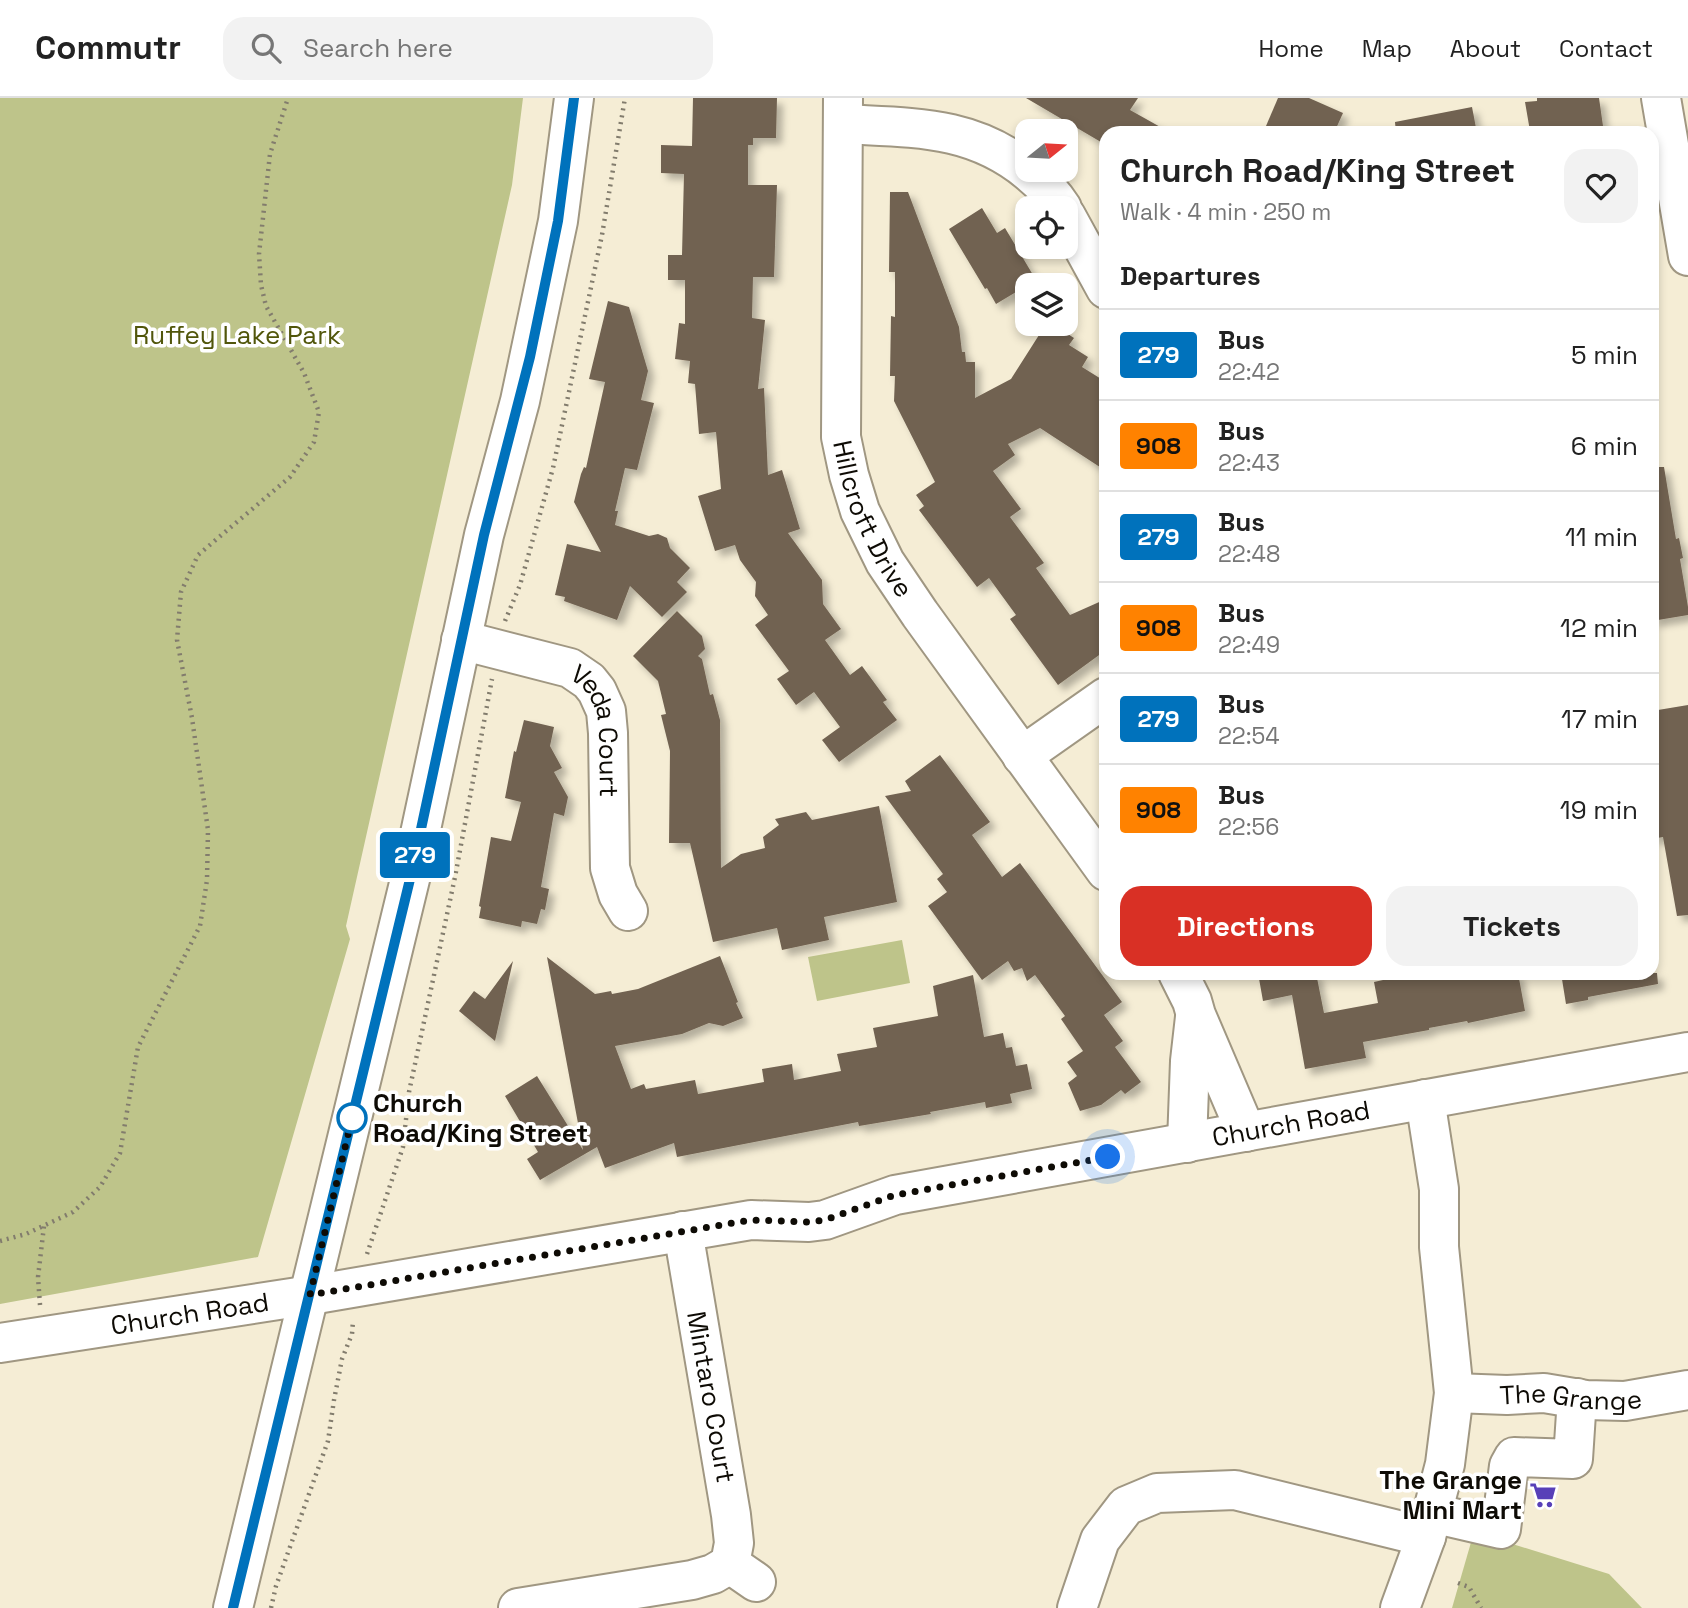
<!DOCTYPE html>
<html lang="en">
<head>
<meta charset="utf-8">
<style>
	body { margin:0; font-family:"Space Grotesk",sans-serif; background:#f2f2f2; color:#222; height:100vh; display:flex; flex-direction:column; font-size:26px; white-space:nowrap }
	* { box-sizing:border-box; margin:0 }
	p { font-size:23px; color:#767676 }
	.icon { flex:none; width:38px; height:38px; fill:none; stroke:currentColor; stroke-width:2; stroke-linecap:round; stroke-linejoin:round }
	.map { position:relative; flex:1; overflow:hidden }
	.drawer { position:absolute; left:1099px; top:28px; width:560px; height:854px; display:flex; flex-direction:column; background:#fff; border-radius:21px; box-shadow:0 4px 10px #0003 }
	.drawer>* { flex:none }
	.badge { padding:0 14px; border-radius:5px; font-size:24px; line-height:46px }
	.needle { width:46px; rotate:72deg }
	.tools { position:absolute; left:1015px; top:21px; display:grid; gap:14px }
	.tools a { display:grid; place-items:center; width:63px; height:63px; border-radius:14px; background:#fff; box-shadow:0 4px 10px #0003; font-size:35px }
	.you { position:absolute; width:35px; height:35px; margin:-18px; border:5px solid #fff; border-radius:50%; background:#1a73e8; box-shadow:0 0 0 10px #1a73e833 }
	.map>.badge { position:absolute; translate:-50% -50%; box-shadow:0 0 0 4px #fff }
	h2 { padding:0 21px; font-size:26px; line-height:63px }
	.round { display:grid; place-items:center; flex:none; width:74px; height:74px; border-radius:21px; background:#f2f2f2 }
	.overview { display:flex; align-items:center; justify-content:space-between; height:119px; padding:0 21px }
	h1 { font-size:33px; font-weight:600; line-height:52px }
	.action { display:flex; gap:14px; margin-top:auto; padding:14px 21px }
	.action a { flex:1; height:80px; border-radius:21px; background:#d93025; color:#fff; font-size:28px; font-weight:600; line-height:80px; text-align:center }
	.action a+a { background:#f2f2f2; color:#222 }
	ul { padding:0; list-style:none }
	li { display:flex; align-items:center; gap:21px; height:91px; padding:0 21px; border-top:2px solid #e0e0e0 }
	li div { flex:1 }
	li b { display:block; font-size:26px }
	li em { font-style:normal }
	li .badge { min-width:77px; font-weight:700; text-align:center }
	header { display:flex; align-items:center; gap:42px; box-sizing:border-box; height:98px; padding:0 35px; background:#fff; border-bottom:2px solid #e0e0e0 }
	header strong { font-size:33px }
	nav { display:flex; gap:38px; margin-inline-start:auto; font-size:24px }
	.search { width:490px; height:63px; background:#f2f2f2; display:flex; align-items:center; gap:18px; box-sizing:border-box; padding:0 24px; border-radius:21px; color:#767676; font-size:26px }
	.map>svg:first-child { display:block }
</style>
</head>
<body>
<header>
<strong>Commutr</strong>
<div class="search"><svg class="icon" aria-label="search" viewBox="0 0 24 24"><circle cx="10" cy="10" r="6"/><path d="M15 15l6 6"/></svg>Search here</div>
<nav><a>Home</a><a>Map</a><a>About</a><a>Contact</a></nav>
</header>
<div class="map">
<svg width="1688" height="1510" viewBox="0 0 1688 1510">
	<defs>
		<filter id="shadow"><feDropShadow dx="6" dy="6" stdDeviation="3.5" flood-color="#0004"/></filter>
	</defs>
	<rect width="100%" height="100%" fill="#f5edd5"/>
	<!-- green -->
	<g fill="#bec48a">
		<polygon points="0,0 523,0 512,87 346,828 350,841 258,1159 0,1206"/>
		<polygon points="902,842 910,885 817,903 808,859"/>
		<polygon points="1474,1434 1609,1476 1642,1510 1452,1510"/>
	</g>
	<!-- building -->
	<g fill="#716251" filter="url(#shadow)">
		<polygon points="693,0 777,0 776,40 753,40 753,47 748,47 748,87 777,87 774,179 753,179 752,220 765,222 758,291 764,290 768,377 782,372 800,431 788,435 822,482 823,506 841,531 825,542 850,577 862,568 887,602 883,604 897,622 839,664 822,642 840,629 814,594 796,607 777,581 789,573 755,527 768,517 755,498 756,484 740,462 735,447 715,453 698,398 721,391 716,334 699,336 695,286 688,285 690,263 675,261 679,225 685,226 685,182 668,182 668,157 682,157 684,76 661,75 661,47 692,48"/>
		<polygon points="1026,0 1138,0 1130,12 1171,35 1106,35 1106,47"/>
		<polygon points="1278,0 1309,0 1343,15 1334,35 1263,35"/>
		<polygon points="1537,0 1599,0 1604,35 1577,35 1576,31 1547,35 1546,30 1530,33 1525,4 1537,3"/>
		<polygon points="1472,9 1477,35 1396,35 1395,24"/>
		<polygon points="890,94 908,94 959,229 962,254 965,254 966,264 975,264 975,300 1011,281 1046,226 1052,226 1074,240 1069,247 1088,259 1082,269 1106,284 1106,373 1040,330 1008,346 1015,357 993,373 1021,411 1010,419 1044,465 1036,470 1070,517 1106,501 1106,552 1058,587 1010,521 1016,517 989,480 977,489 919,412 924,408 916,397 935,384 894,303 895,278 890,278 891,218 895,219 895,174 889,174"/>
		<polygon points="982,110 997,135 1005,130 1036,182 996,206 987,190 985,191 949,131"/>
		<polygon points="608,203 629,209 648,273 641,302 654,305 637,372 625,370 615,413 618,413 615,427 649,438 658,436 667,440 670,450 690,470 677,484 687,494 662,519 630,488 617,522 564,503 565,499 555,497 567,446 601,454 574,404 581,376 584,369 586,370 605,284 589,281"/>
		<polygon points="1652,369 1664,369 1676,441 1679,440 1683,460 1680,461 1688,509 1688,517 1652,523"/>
		<polygon points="677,513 702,538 705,551 698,558 702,561 710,597 713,596 720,622 721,770 741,756 765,750 763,739 779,727 775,721 806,714 812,722 879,708 897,804 824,819 829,842 782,852 777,830 713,844 690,745 669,745 670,653 661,617 666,616 658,583 633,558"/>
		<polygon points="1688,607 1688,817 1677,818 1663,739 1652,741 1652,613"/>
		<polygon points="524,622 554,629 550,648 562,670 554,674 568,699 564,718 554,715 541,789 549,791 545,812 541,811 537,826 522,823 521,829 479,820 481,809 479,808 491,739 511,743 521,704 505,700 514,653 516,654"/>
		<polygon points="940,657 990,724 972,737 1002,779 1020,765 1122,904 1104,917 1123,943 1115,949 1141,984 1125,996 1121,992 1101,1007 1080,1013 1068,985 1077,978 1067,964 1083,953 1061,921 1065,918 1035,877 1027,883 1022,870 1014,873 1008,863 982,882 928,808 947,794 937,781 943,776 885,698 911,693 905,683"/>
		<polygon points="720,858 738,904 736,905 743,920 723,928 709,925 682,936 615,948 631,991 644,986 646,991 695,982 698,996 764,984 762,971 792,966 794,982 841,973 837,956 877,949 873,930 938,918 933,888 973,877 984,939 1003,935 1006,950 1012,949 1016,968 1027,966 1032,991 1010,996 1012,1005 986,1010 985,1004 930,1014 931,1016 859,1028 858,1024 677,1059 674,1045 605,1070 597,1049 540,1082 527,1061 538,1054 505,998 537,978 583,1052 547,859 595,896 611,893 612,896 638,891"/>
		<polygon points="513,863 495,943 459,913 474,893 485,901"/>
		<polygon points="1258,875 1316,875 1324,915 1378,905 1374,884 1383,882 1382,875 1518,875 1525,913 1468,925 1467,923 1429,930 1429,932 1363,944 1366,960 1305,971 1292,897 1263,903"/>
		<polygon points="1561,875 1657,875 1658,886 1588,899 1588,902 1566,906"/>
	</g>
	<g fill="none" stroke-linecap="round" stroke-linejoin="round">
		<defs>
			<g id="minor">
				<path id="s1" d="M843 0 841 339 849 377 860 413 885 464 920 516 1106 773"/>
				<polyline points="1661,0 1688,158"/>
				<path d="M843 26C913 30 972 27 1029 74 1041 84 1053 96 1062 110"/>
				<polyline points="1066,118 1106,191"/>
				<path id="s2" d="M461 542 570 570 589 583 597 593 606 613 608 635 610 770 618 796 628 813"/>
				<polyline points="1022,658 1106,599"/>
				<polyline points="1178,875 1192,903 1196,917 1246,1034"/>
				<polyline points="1187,1045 1190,963 1195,919"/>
				<path id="s3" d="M0 1245 311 1197 751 1122 809 1124 825 1122 895 1097 1688 954"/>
				<path id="s4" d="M1454 1295 1507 1297 1544 1295 1586 1302 1625 1303 1688 1292"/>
				<polyline points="1432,1415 1501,1431 1509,1368 1514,1359 1573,1361 1577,1300"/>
				<polyline points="730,1466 756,1484"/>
				<polyline points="518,1510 692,1482 713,1476 730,1466 734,1445 731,1417 683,1133"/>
				<polyline points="1077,1510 1100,1442 1126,1408 1157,1395 1235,1392 1426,1439"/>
				<polyline points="1400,1510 1426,1439 1445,1366 1454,1295 1439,1149 1439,1091 1425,1001"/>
			</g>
			<polyline id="major" points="233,1510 412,773 484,437 520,303 558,123 574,0"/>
		</defs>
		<!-- minor casing -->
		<use href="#minor" stroke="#a09782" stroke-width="42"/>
		<!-- major casing -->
		<use href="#major" stroke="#a09782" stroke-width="42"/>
		<!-- path -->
		<g stroke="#827c6d" stroke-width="4.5" stroke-dasharray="2 5" stroke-linecap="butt">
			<polyline points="505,523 520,487 553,370 602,137 625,0"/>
			<polyline points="0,1143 26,1136 73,1114 100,1089 120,1055 138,949 200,828 207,782 208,732 192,620 177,542 181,494 198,457 290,379 314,344 319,314 304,275 266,208 261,187 259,156 270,56 288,0"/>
			<polyline points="367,1156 403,1049 409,994 455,779 492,581"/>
			<polyline points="40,1207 38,1179 44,1128"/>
			<polyline points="1458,1485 1469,1489 1481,1510"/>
			<polyline points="271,1510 276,1488 328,1343 334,1302 342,1261 352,1236 353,1223"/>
		</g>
		<!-- minor -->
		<use href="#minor" stroke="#fff" stroke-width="38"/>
		<!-- major -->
		<use href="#major" stroke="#fff" stroke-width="38"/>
	</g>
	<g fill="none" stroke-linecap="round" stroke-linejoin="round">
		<defs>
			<polyline id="line" points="233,1510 412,773 484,437 530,259 558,123 574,0"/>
		</defs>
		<!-- line casing -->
		<use href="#line" stroke="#fff" stroke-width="16"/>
		<!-- line -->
		<use href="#line" stroke="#0072bc" stroke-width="10"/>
		<!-- walk -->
		<polyline stroke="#0e0b05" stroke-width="7" stroke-dasharray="0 12.6" points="352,1020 353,1016 310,1197 751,1122 809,1124 825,1122 895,1097 1108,1059"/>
	</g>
	<!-- icons -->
	<defs>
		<symbol id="supermarket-bare" viewBox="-9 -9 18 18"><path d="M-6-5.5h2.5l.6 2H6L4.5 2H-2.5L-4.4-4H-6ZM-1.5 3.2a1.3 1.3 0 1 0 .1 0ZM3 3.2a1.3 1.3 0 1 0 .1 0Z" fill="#5840b8" stroke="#fff" stroke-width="2.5" paint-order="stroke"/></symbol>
	</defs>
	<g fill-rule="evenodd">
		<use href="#supermarket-bare" x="1524" y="1378" width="38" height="38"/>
	</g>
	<!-- markers -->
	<circle fill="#fff" stroke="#0072bc" stroke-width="3.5" cx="352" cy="1020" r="14"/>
	<g text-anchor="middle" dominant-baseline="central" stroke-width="7" stroke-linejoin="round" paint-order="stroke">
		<!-- park labels -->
		<g font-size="26" fill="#51560b" stroke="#fff">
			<text x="237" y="237">Ruffey Lake Park</text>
		</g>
		<!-- street labels -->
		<g font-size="26" fill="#0e0b05" stroke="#fff">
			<text stroke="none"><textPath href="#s1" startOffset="427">Hillcroft Drive</textPath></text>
			<text stroke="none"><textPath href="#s2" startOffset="187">Veda Court</textPath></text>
			<text stroke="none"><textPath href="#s3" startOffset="1312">Church Road</textPath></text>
			<text stroke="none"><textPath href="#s3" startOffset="192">Church Road</textPath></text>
			<text stroke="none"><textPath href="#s4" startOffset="117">The Grange</textPath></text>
			<text transform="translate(711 1299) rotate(80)">Mintaro Court</text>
		</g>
		<!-- stop labels -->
		<g font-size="26" font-weight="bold" fill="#0e0b05" stroke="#fff" text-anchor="start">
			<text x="373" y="1005">Church<tspan x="373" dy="30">Road/King Street</tspan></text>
		</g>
		<!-- poi labels -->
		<g font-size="26" font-weight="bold" fill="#0e0b05" stroke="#fff" text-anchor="end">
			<text x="1522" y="1382">The Grange<tspan x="1522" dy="30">Mini Mart</tspan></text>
		</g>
	</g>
</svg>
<div class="tools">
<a><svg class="needle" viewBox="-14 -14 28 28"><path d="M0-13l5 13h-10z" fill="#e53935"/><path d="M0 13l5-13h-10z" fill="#767676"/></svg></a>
<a><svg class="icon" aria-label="locate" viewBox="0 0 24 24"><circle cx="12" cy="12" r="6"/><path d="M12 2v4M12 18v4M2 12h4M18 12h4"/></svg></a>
<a><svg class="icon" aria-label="layers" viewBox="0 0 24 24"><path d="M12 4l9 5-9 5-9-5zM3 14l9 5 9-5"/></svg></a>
</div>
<div class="you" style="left:1108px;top:1059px"></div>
<b class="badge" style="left:415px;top:757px;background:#0072bc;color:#fff">279</b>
<section class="drawer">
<div class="overview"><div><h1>Church Road/King Street</h1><p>Walk · 4 min · 250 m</p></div><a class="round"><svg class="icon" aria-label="heart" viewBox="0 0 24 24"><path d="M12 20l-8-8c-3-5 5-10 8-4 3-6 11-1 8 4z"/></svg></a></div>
<h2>Departures</h2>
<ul>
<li><span class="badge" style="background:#0072bc;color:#fff">279</span><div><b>Bus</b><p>22:42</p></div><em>5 min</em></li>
<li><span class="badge" style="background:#ff8200;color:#111">908</span><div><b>Bus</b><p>22:43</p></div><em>6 min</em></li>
<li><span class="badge" style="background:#0072bc;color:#fff">279</span><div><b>Bus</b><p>22:48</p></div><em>11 min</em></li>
<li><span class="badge" style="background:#ff8200;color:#111">908</span><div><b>Bus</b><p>22:49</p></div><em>12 min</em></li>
<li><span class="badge" style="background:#0072bc;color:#fff">279</span><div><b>Bus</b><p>22:54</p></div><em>17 min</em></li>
<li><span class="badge" style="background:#ff8200;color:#111">908</span><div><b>Bus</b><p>22:56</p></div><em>19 min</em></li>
</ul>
<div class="action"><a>Directions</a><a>Tickets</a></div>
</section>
</div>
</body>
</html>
